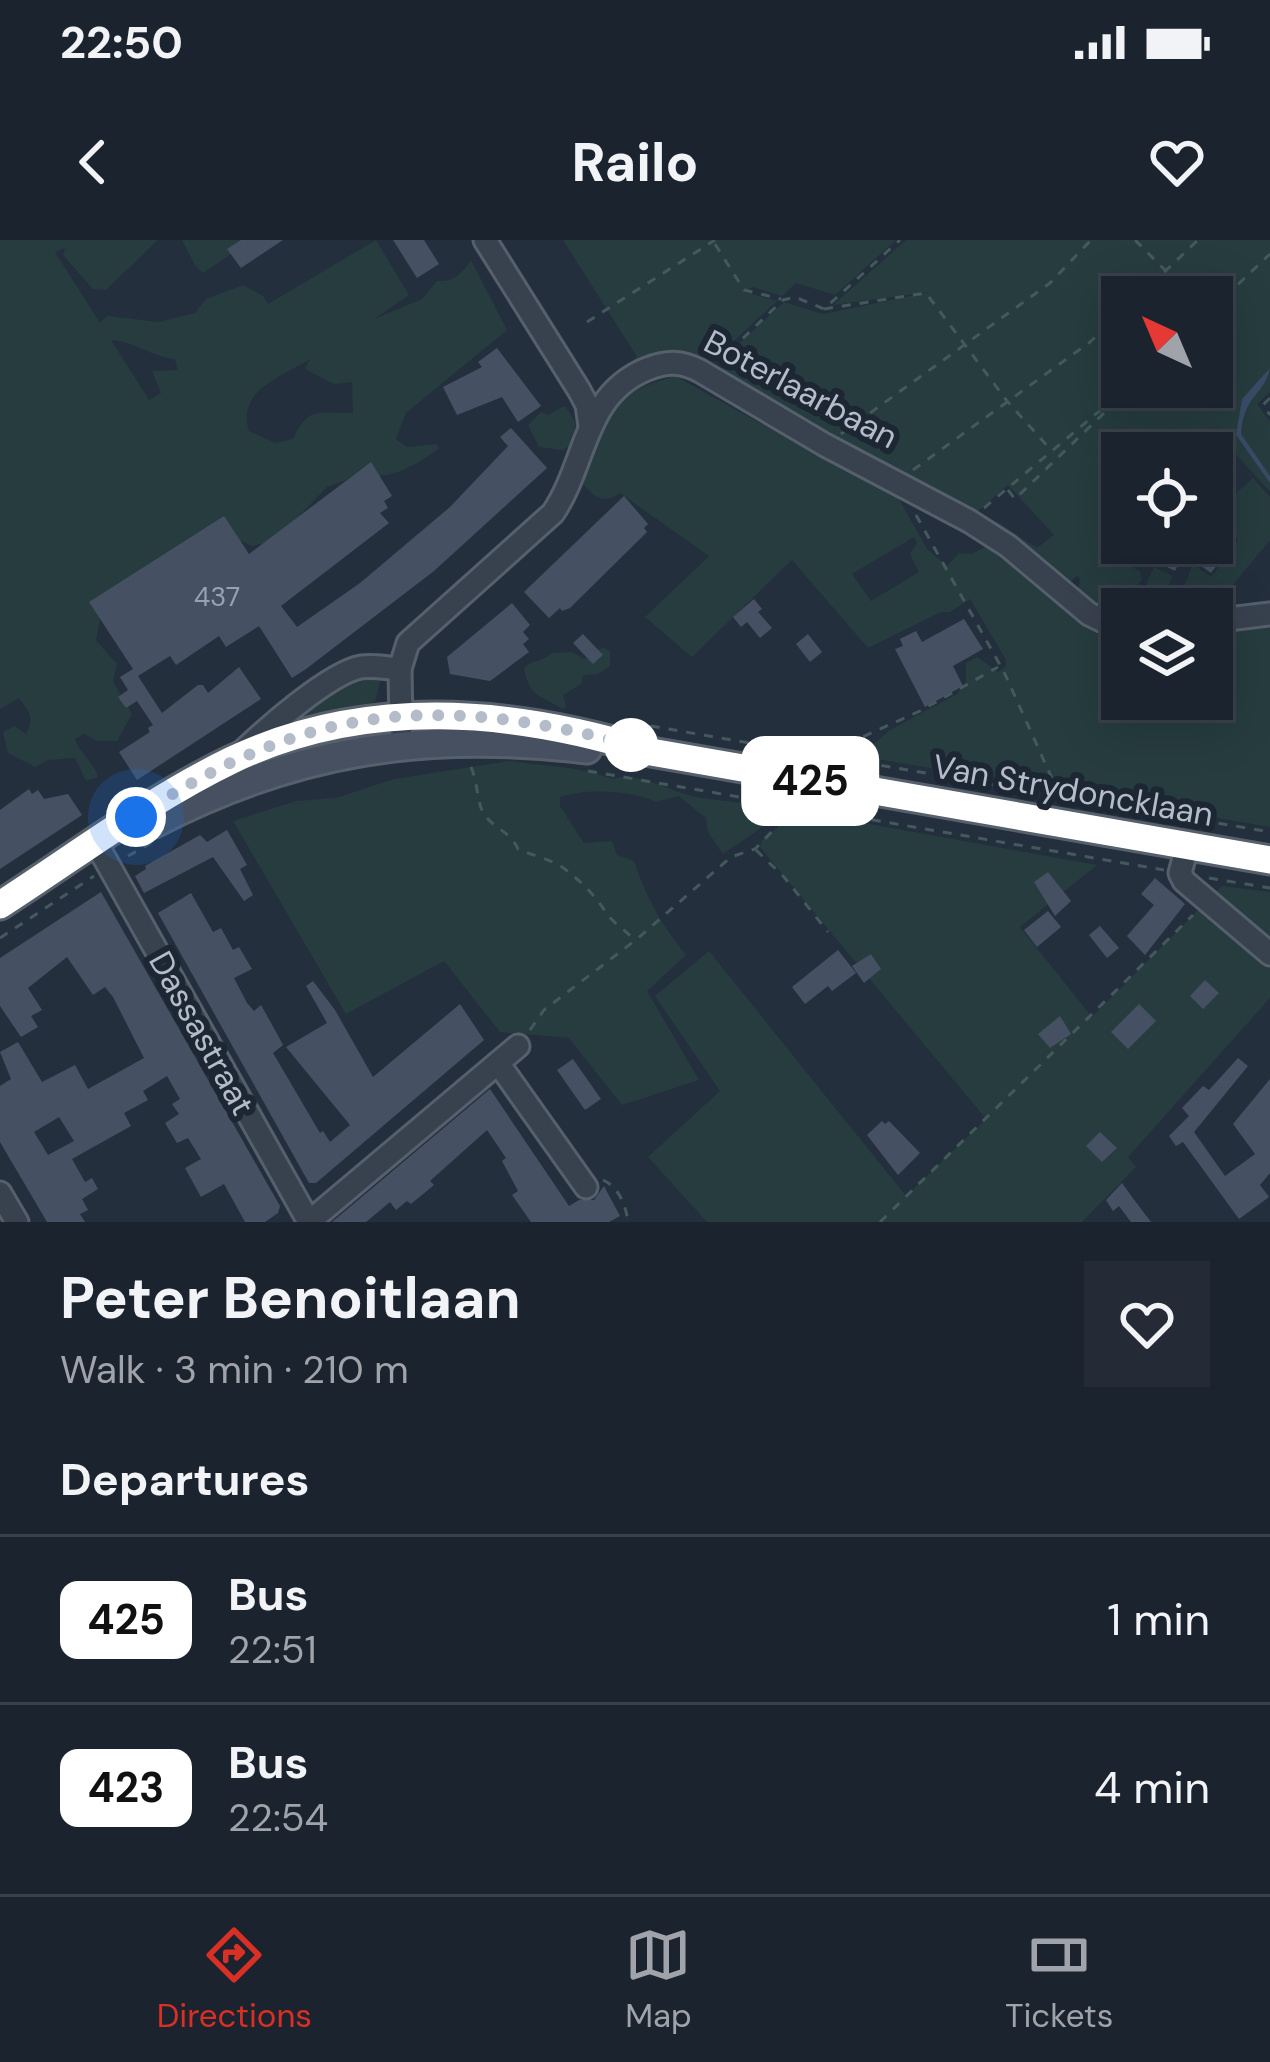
<!DOCTYPE html>
<html lang="en">
<head>
<meta charset="utf-8">
<style>
	body { margin:0; font-family:"DM Sans",sans-serif; background:#242b36; color:#f1f3f6; height:100vh; display:flex; flex-direction:column; font-size:45px; white-space:nowrap }
	* { box-sizing:border-box; margin:0 }
	p { font-size:39px; color:#a0a4aa }
	.icon { flex:none; width:66px; height:66px; fill:none; stroke:currentColor; stroke-width:2; stroke-linecap:round; stroke-linejoin:round }
	.map { position:relative; height:982px; overflow:hidden }
	.sheet { display:flex; flex-direction:column; background:#1b232e; flex:1 }
	.sheet>* { flex:none }
	.badge { padding:0 24px; border-radius:18px; font-size:42px; line-height:78px }
	.needle { width:78px; rotate:316deg }
	.tools { position:absolute; left:1101px; top:36px; display:grid; gap:24px }
	.tools a { display:grid; place-items:center; width:132px; height:132px; border-radius:0px; background:#1b232e; box-shadow:0 12px 48px #0002,0 0 0 3px #39404a; font-size:60px }
	.you { position:absolute; width:60px; height:60px; margin:-30px; border:9px solid #fff; border-radius:50%; background:#1a73e8; box-shadow:0 0 0 18px #1a73e833 }
	.map>.badge { position:absolute; translate:-50% -50%; box-shadow:0 0 0 6px #fff }
	h2 { padding:0 60px; font-size:45px; line-height:108px }
	.round { display:grid; place-items:center; flex:none; width:126px; height:126px; border-radius:0px; background:#242b36 }
	.headline { display:flex; align-items:center; justify-content:space-between; height:204px; padding:0 60px }
	h1 { font-size:57px; font-weight:700; line-height:90px }
	ul { padding:0; list-style:none }
	li { display:flex; align-items:center; gap:36px; height:168px; padding:0 60px; border-top:3px solid #39404a }
	li div { flex:1 }
	li b { display:block; font-size:45px }
	li em { font-style:normal }
	li .badge { min-width:132px; font-weight:700; text-align:center }
	.status { display:flex; justify-content:space-between; align-items:center; height:84px; padding:0 60px; background:#1b232e; direction:ltr }
	.status svg { height:33px; fill:currentColor }
	header { display:flex; justify-content:space-between; align-items:center; height:156px; padding:0 60px; background:#1b232e; font-size:54px; font-weight:700 }
	.menu { display:flex; justify-content:space-around; align-items:center; height:168px; border-top:3px solid #39404a; background:#1b232e; font-size:33px; color:#a0a4aa }
	.menu a { display:grid; justify-items:center; gap:6px }
	.menu .current { color:#d93025 }
	.map>svg:first-child { display:block }
</style>
</head>
<body>
<div class="status"><b>22:50</b><svg viewBox="0 0 49 12"><path d="M0 12V9h3v3zM5 12V6h3v6zM10 12V3h3v9zM15 12V0h3v12zM26 1h20v11H26zM47 4h2v5h-2z"/></svg></div>
<header><svg class="icon" aria-label="back" viewBox="0 0 24 24"><path d="M15 5l-7 7 7 7"/></svg>Railo<svg class="icon" aria-label="heart" viewBox="0 0 24 24"><path d="M12 20l-8-8c-3-5 5-10 8-4 3-6 11-1 8 4z"/></svg></header>
<div class="map">
<svg width="1270" height="982" viewBox="0 0 1270 982">
	<rect width="100%" height="100%" fill="#242f3e"/>
	<!-- green -->
	<g fill="#263c3f" fill-rule="evenodd">
		<path d="M0 0H158L106 50 93 49 63 15 65 8 55 12 100 83 107 76 159 82 195 73 206 59 243 45 263 56 268 64 376 0 409 55 374 79 422 59 437 41C454 42 462 34 471 20L507 90 406 173 396 199 407 207 436 204 439 208C420 223 394 239 369 235L363 228 346 240 327 247 275 301 252 306 233 297 103 363 96 400 117 424 113 442 132 474 117 501H97L84 494 75 499C80 514 93 521 98 537L86 541 75 518 48 520 35 527 8 513 3 492 15 486 26 494C35 478 29 471 19 458L0 469ZM111 100C136 102 153 117 175 119L178 130 152 131 161 153 149 160ZM310 119 305 129 334 144 352 142 353 173C320 174 309 164 293 199L275 203 249 191C236 151 281 137 310 119Z"/>
		<polygon points="182,0 241,0 243,6 203,33 195,25"/>
		<polygon points="563,0 896,0 835,55 796,43 782,56 752,47 745,52 777,61 735,100 691,118 630,131 626,126 637,117"/>
		<path d="M906 0H1270V152L1257 164 1270 181V252L1226 203V214L1214 221 1212 213H1188L1185 202 1172 213H1152L1163 211 1171 187 1143 213H1122V303H1126L1132 327 1140 331 1142 339 1135 348 1137 364 1154 327 1173 336 1158 369H1122V389L1077 357 1080 339 1077 336 1063 348 992 286 996 281 1037 308 1054 295 1008 245 972 276 721 132 725 117 784 62 823 74 930 52 833 65ZM1122 57H1212V147H1122Z"/>
		<path d="M675 136 805 208 809 203 890 243 927 309 947 326 959 313 971 314 992 304 1122 396V459H1212V388L1270 380V587L860 516 890 490 957 454 966 443V423L977 417 998 432 1006 426 1005 418 970 359 950 372H941L868 408 792 320 692 417 645 377 709 316 620 253C603 266 590 255 580 239 604 173 603 157 675 136ZM914 297 917 303 910 314 919 332 871 361 852 334Z"/>
		<polygon points="562,167 566,167 576,183 572,204 563,210 539,207 528,185 541,172 548,175"/>
		<polygon points="1253,238 1270,257 1270,300 1212,370 1175,369 1193,324 1211,337 1238,301 1213,274"/>
		<path d="M603 407 610 412V426L598 434 583 435 581 444 563 455 566 467 562 469C541 454 530 460 524 428 532 420 543 422 552 413L572 412 584 419Z"/>
		<polygon points="362,436 381,439 375,462 306,477 302,471 346,441"/>
		<path d="M509 521C544 526 580 526 612 539 636 531 664 548 688 555 714 562 741 559 766 571V583C751 597 738 603 723 614L708 592 706 578 679 556 656 562C634 550 584 548 560 557V566L584 603 612 601 617 615 634 621C648 661 660 682 686 715L647 751 699 840 622 865 569 798 500 792 444 721 346 774 233 581 296 561 336 558 394 539Z"/>
		<polygon points="797,571 1097,625 1020,687 1092,777 1222,646 1270,652 1270,758 1128,917 1136,927 1082,982 707,982 648,917 720,851 655,756 709,711 906,956 986,879 760,607 762,600"/>
	</g>
	<!-- water -->
	<path fill="#394c67" d="M1270 128C1264 156 1244 154 1241 194L1270 236V243L1236 195 1242 159Z"/>
	<!-- building -->
	<g fill="#455162" fill-rule="evenodd">
		<polygon points="241,0 283,0 241,28 227,9"/>
		<polygon points="393,0 424,0 439,24 417,38"/>
		<polygon points="497,108 541,166 518,182 502,157 457,175 443,147 482,127 478,122"/>
		<polygon points="511,188 547,228 434,331 306,429 292,438 259,386 226,407 219,396 176,425 170,416 138,436 162,473 198,445 203,445 208,453 239,427 261,459 137,540 119,512 150,492 148,488 153,485 137,461 126,468 118,457 128,450 120,437 133,429 89,362 224,276 249,314 371,222 392,256 384,261 388,268 380,273 389,283 281,366 297,387 360,343 450,267 508,206 500,197"/>
		<polygon points="624,256 648,284 644,288 647,292 570,368 562,371 560,368 549,378 524,352"/>
		<polygon points="1212,283 1236,300 1211,333 1183,313 1175,331 1145,316 1151,303 1212,303"/>
		<polygon points="754,359 762,369 758,372 772,388 760,398 747,382 741,387 733,377"/>
		<polygon points="512,363 530,385 523,392 529,399 523,404 529,412 490,441 450,434 447,417"/>
		<polygon points="964,379 983,409 953,426 963,446 925,467 895,409 903,406 900,399 916,391 922,402"/>
		<polygon points="583,394 603,415 593,424 573,403"/>
		<polygon points="808,394 822,412 810,422 796,404"/>
		<polygon points="29,549 32,554 38,550 44,559 68,554 82,575 0,629 0,570"/>
		<polygon points="227,590 247,625 240,629 253,655 244,661 213,617 144,653 135,636 146,629 145,626 200,595 207,602"/>
		<polygon points="1048,632 1071,661 1055,676 1034,642"/>
		<polygon points="1155,638 1185,664 1145,715 1127,696 1154,665 1141,654"/>
		<path d="M101 652 280 966 278 973 265 982H245L224 944 201 957 185 928 201 919 188 898 177 903 165 883 179 874 172 864 180 859 167 836 143 851 148 860 124 873 131 886 72 919 85 942 92 938 98 949 82 959 88 970 80 974 85 982H47L0 902V846L11 839 0 812 18 802 42 842 75 825 88 849 144 818 113 757 105 747 93 755 67 717 28 748 42 770 31 776 38 787 21 797 0 766V718ZM59 877 74 901 48 915 34 892Z"/>
		<polygon points="191,653 213,692 221,688 233,710 239,707 252,729 234,738 247,763 254,771 261,765 275,790 283,805 273,813 320,893 323,891 330,902 350,885 286,807 327,783 306,746 313,741 335,770 373,837 460,764 484,800 316,943 309,943 158,673"/>
		<polygon points="1048,671 1061,687 1037,707 1024,690"/>
		<polygon points="1100,686 1119,708 1107,718 1089,695"/>
		<polygon points="838,710 856,733 832,751 828,746 805,764 792,747"/>
		<polygon points="871,714 881,729 864,743 852,726"/>
		<polygon points="1205,740 1219,753 1203,769 1190,756"/>
		<polygon points="1139,764 1156,781 1128,809 1111,792"/>
		<polygon points="1060,776 1071,794 1050,808 1038,794"/>
		<polygon points="1238,818 1248,826 1194,892 1225,936 1255,914 1233,884 1270,839 1270,933 1260,945 1269,957 1239,979 1183,902 1176,906 1169,896 1189,876 1182,868 1203,846 1209,850"/>
		<polygon points="573,819 601,859 585,870 557,830"/>
		<polygon points="490,849 569,966 579,960 594,960 604,946 620,976 609,982 531,982 512,955 518,951 502,921 506,918 487,890 430,941 434,945 411,964 407,961 396,970 390,962 366,982 332,982"/>
		<polygon points="882,881 885,884 889,881 920,913 898,935 867,895"/>
		<polygon points="1100,892 1117,908 1102,922 1086,906"/>
		<polygon points="1122,943 1132,957 1151,982 1131,982 1119,966 1113,971 1106,960"/>
	</g>
	<g fill="none" stroke-linecap="round" stroke-linejoin="round">
		<defs>
			<g id="minor">
				<polyline points="485,0 579,150 587,165 590,186"/>
				<polyline points="1212,381 1270,374"/>
				<path d="M401 489 400 429 408 403 553 273C587 223 583 155 647 129 667 121 681 121 700 131L825 205 969 281 1008 306 1089 374 1122 390"/>
				<path d="M241 513C265 490 329 433 361 427 373 425 387 428 400 429"/>
				<polyline points="96,603 309,982 518,806"/>
				<polyline points="1187,607 1180,633 1184,641 1270,714"/>
				<polyline points="498,823 586,947"/>
				<polyline points="0,953 17,982"/>
			</g>
			<g id="secondary">
				<path d="M154 583C297 509 428 490 587 509"/>
				<path d="M0 665C76 616 150 559 232 520 367 456 513 469 651 512L1270 620"/>
			</g>
		</defs>
		<!-- minor casing -->
		<use href="#minor" stroke="#565f6c" stroke-width="27"/>
		<!-- secondary casing -->
		<use href="#secondary" stroke="#565f6c" stroke-width="33"/>
		<!-- path -->
		<g stroke="#44595c" stroke-width="3" stroke-dasharray="9 9" stroke-linecap="butt">
			<polyline points="1135,0 1192,57"/>
			<polyline points="715,4 744,50 781,59"/>
			<polyline points="1138,57 1198,0"/>
			<polyline points="824,69 926,53 1007,161 1051,210"/>
			<polyline points="1212,69 1270,14"/>
			<polyline points="587,82 715,0"/>
			<polyline points="711,114 737,104 783,60 795,57 824,69 900,0"/>
			<polyline points="1212,137 1213,138"/>
			<polyline points="1270,158 1263,165 1270,175"/>
			<polyline points="841,194 1050,43 1091,0"/>
			<polyline points="913,230 1090,102 1122,72"/>
			<polyline points="1008,250 1015,259 1131,147"/>
			<polyline points="984,268 1128,147"/>
			<polyline points="916,275 1004,432 1059,554"/>
			<polyline points="633,483 1270,592"/>
			<polyline points="836,516 838,508 920,471 998,427"/>
			<path d="M471 527C478 543 477 564 484 574 494 589 510 591 518 609 531 615 550 619 562 627 581 641 594 654 607 674 613 683 626 690 634 700"/>
			<polyline points="588,531 1164,630"/>
			<polyline points="756,610 784,637 828,692"/>
			<polyline points="128,616 151,603"/>
			<polyline points="1209,638 1270,648"/>
			<polyline points="0,698 94,636"/>
			<polyline points="530,790 544,770 637,699 731,617 755,609 795,568"/>
			<path d="M603 940C619 947 626 966 628 982"/>
			<polyline points="880,982 1193,675"/>
		</g>
		<!-- minor -->
		<use href="#minor" stroke="#38414e" stroke-width="21"/>
		<!-- secondary -->
		<use href="#secondary" stroke="#465061" stroke-width="27"/>
	</g>
	<g fill="none" stroke-linecap="round" stroke-linejoin="round">
		<defs>
			<path id="line" d="M0 665C76 616 151 559 232 520 367 456 513 469 651 512L1270 620"/>
		</defs>
		<!-- line casing -->
		<use href="#line" stroke="#fff" stroke-width="27"/>
		<!-- line -->
		<use href="#line" stroke="#fff" stroke-width="18"/>
		<!-- walk -->
		<path stroke="#b4bcc9" stroke-width="12" stroke-dasharray="0 21.6" d="M136 577C307 464 436 453 631 505"/>
	</g>
	<!-- markers -->
	<circle fill="#fff" stroke="#fff" stroke-width="6" cx="631" cy="505" r="24"/>
	<g text-anchor="middle" dominant-baseline="central" stroke-width="12" stroke-linejoin="round" paint-order="stroke">
		<!-- number labels -->
		<g font-size="27" fill="#98a1af">
			<text x="217" y="356">437</text>
		</g>
		<!-- street labels -->
		<g font-size="33" fill="#b4bcc9" stroke="#1d2633">
			<text transform="translate(801 149) rotate(28)">Boterlaarbaan</text>
			<text transform="translate(1073 550) rotate(10)">Van Strydoncklaan</text>
			<text transform="translate(202 793) rotate(61)">Dassastraat</text>
		</g>
	</g>
</svg>
<div class="tools">
<a><svg class="needle" viewBox="-14 -14 28 28"><path d="M0-13l5 13h-10z" fill="#e53935"/><path d="M0 13l5-13h-10z" fill="#a0a4aa"/></svg></a>
<a><svg class="icon" aria-label="locate" viewBox="0 0 24 24"><circle cx="12" cy="12" r="6"/><path d="M12 2v4M12 18v4M2 12h4M18 12h4"/></svg></a>
<a><svg class="icon" aria-label="layers" viewBox="0 0 24 24"><path d="M12 4l9 5-9 5-9-5zM3 14l9 5 9-5"/></svg></a>
</div>
<div class="you" style="left:136px;top:577px"></div>
<b class="badge" style="left:810px;top:541px;background:#fff;color:#111">425</b>
</div>
<section class="sheet">
<div class="headline"><div><h1>Peter Benoitlaan</h1><p>Walk · 3 min · 210 m</p></div><a class="round"><svg class="icon" aria-label="heart" viewBox="0 0 24 24"><path d="M12 20l-8-8c-3-5 5-10 8-4 3-6 11-1 8 4z"/></svg></a></div>
<h2>Departures</h2>
<ul>
<li><span class="badge" style="background:#fff;color:#111">425</span><div><b>Bus</b><p>22:51</p></div><em>1 min</em></li>
<li><span class="badge" style="background:#fff;color:#111">423</span><div><b>Bus</b><p>22:54</p></div><em>4 min</em></li>
</ul>
</section>
<nav class="menu">
<a class="current"><svg class="icon" aria-label="directions" viewBox="0 0 24 24"><path d="M12 3l9 9-9 9-9-9zM9 14v-3h6M13 9l2 2-2 2"/></svg>Directions</a>
<a><svg class="icon" aria-label="map" viewBox="0 0 24 24"><path d="M3 6l6-2 6 2 6-2v14l-6 2-6-2-6 2zM9 4v14M15 6v14"/></svg>Map</a>
<a><svg class="icon" aria-label="tickets" viewBox="0 0 24 24"><path d="M3 7h18v10H3zM15 7v10"/></svg>Tickets</a>
</nav>
</body>
</html>
